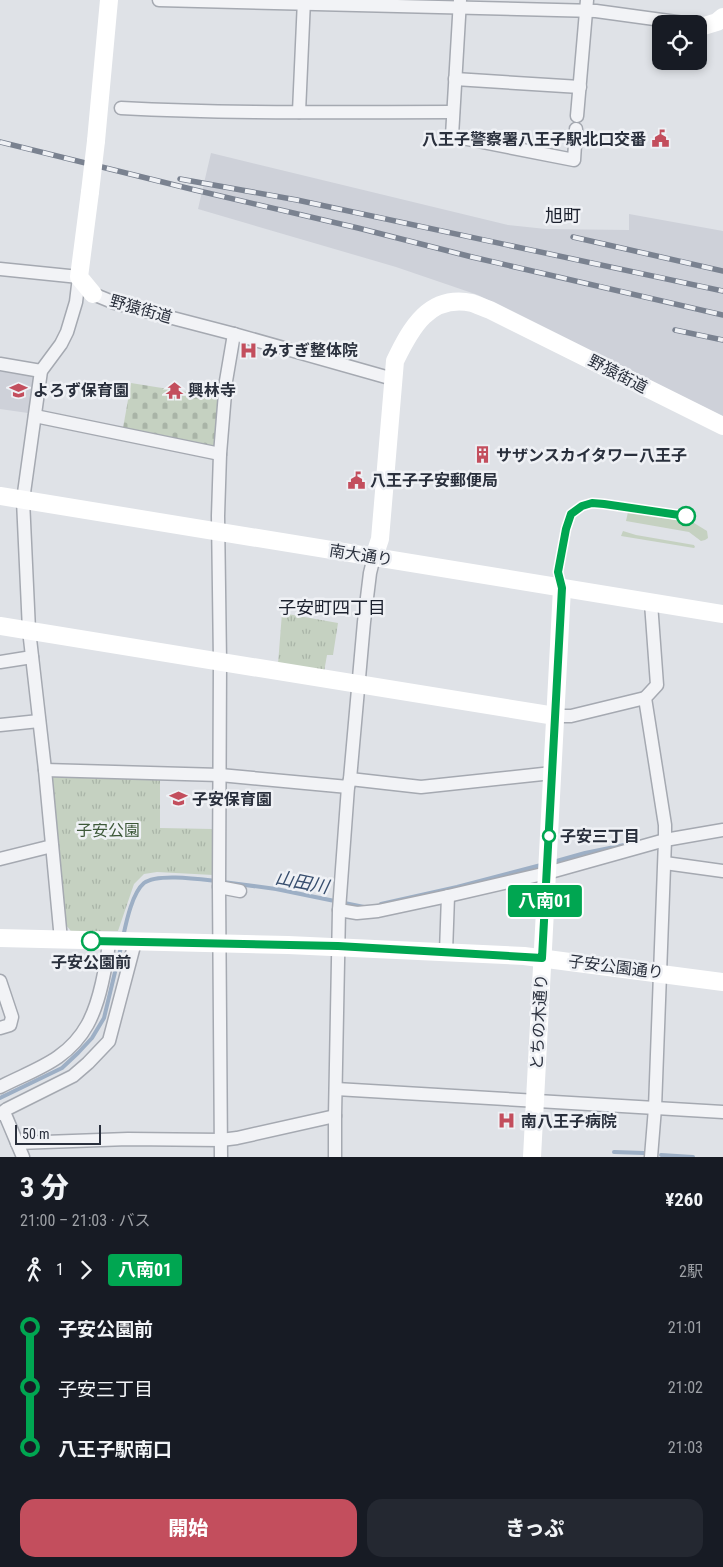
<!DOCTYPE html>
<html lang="ja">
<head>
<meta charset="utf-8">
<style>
	body { margin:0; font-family:"Roboto Condensed","Noto Sans JP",sans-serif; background:#242831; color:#f1f3f6; height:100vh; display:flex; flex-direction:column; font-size:19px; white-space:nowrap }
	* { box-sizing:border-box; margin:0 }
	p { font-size:16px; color:#9ea1a6 }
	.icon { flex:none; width:28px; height:28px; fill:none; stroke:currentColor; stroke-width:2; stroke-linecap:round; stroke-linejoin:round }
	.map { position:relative; height:1157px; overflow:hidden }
	.details { display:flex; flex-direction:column; background:#171b24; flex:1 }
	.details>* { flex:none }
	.badge { padding:0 10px; border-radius:4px; font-size:18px; line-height:32px }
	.fabs { position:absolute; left:652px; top:15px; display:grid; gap:10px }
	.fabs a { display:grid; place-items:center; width:55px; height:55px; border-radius:10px; background:#171b24; box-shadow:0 2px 8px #0003; font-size:25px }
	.scale { position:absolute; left:15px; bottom:12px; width:86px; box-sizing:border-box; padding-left:5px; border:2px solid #2a303d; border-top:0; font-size:14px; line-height:18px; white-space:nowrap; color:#2a303d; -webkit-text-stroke:4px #eff1f5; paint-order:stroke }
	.map>.badge { position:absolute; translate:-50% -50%; box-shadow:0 0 0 2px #fff }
	.legs { display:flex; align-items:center; gap:8px; height:55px; padding:0 20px; font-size:16px }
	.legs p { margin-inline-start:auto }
	.summary { display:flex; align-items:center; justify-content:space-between; height:85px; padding:0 20px }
	h1 { font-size:28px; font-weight:800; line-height:38px }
	.action { display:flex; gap:10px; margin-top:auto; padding:10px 20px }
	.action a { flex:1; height:58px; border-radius:15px; background:#c34e5d; color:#fff; font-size:20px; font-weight:800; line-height:58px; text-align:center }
	.action a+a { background:#242831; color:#f1f3f6 }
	ul { padding:0 20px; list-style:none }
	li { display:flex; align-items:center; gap:18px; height:60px; font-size:19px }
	li i { display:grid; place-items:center; width:8px; height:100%; margin:0 6px; background:currentColor }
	li i::after { content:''; width:12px; height:12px; margin:-6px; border:4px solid; border-radius:50%; background:#171b24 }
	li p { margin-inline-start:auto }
	li:first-child i { background:linear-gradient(#0000 50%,currentColor 0) }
	li:last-child i { background:linear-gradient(currentColor 50%,#0000 0) }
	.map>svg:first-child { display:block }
</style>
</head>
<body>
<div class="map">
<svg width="723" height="1157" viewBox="0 0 723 1157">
	<defs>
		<pattern id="cemetery-stones" width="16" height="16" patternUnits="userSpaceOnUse" patternTransform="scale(1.25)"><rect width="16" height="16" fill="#c5d1c1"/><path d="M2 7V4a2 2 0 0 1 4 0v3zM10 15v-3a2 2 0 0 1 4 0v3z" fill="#a9b4a7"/></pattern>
		<pattern id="park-tufts" width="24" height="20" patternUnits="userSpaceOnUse" patternTransform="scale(1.25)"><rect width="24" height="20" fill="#c5d1c1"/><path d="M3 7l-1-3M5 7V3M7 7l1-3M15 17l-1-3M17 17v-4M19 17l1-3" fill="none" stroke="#a9b4a7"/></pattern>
	</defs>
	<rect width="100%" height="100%" fill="#dfe2e7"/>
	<!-- built -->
	<g fill="#ced1d9">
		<polygon points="211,153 508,225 546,229 629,230 629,214 723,231 723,417 478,295 396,267 198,209"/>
		<polygon points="0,364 41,371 35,414 0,409"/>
	</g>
	<!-- grass -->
	<g fill="#c5d1c1">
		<polygon points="628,512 694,523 707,531 708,538 705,540 701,541 689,532 626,521"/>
		<polygon points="623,531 636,535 694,545 695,547 694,548 621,536"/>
	</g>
	<!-- cemetery -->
	<polygon fill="url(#cemetery-stones)" points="131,383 218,397 215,449 123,428"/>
	<!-- park -->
	<g fill="url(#park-tufts)">
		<polygon points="282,613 338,623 333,655 327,655 324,672 278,664"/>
		<polygon points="50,775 160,779 160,828 213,829 213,875 157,872 144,874 134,884 118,931 71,931 65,924"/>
	</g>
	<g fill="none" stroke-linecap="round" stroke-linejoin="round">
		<!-- stream -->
		<g stroke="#9dafc5" stroke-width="4">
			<polyline points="553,862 585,853 634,843"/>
			<polyline points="223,882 276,889 364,907"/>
			<polyline points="381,904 457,887 541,865"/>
			<path d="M123 937C126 923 132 893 144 883 157 873 199 879 216 881"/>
			<polyline points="0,1098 62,1068 78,1053 92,1038 104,1018 121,947"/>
			<polyline points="614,1152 644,1153"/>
			<polyline points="661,1155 693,1157"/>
		</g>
		<defs>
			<g id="street">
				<polyline points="159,0 596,11 691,24"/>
				<polyline points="460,0 452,136 574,160 576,129"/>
				<polyline points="455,79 580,87"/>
				<path d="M121 108C232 114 343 112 453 112"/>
				<polyline points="299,112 304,0"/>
				<polyline points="577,116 587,0"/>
				<polyline points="0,269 79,277 76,302 67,332 61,344 41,371 23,500 29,630 45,770 61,940"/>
				<polyline points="93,294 115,303 234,334 393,379"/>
				<polyline points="0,364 41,371"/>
				<polyline points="35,416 220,454"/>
				<polyline points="651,603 657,685 645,698 665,825 665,840 655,1108 651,1157"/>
				<polyline points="0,662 32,657"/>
				<polyline points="555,716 571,716 645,698"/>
				<polyline points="0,725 39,721"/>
				<polyline points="45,770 220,775 348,787"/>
				<polyline points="350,779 421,787 552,773"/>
				<polyline points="0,859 52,846"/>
				<polyline points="665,863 723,871"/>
				<polyline points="219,887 240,891"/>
				<polyline points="339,910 357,913 378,911 448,896 547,873 665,840 723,830"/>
				<polyline points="446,952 448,896"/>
				<polyline points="0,981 12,1017 10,1025 0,1028"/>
				<path d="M0 1087C19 1077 41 1069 58 1057 85 1038 95 1014 102 983 105 969 108 956 109 941"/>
				<polyline points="336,1089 723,1112"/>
				<polyline points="4,1112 23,1157"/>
				<polyline points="0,1114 7,1109 73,1076 88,1063 109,1041 135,942"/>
				<polyline points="17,1143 128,1139 221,1140 237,1138 335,1116"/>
				<polyline points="221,1157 219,887 220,662 218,516 220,454 226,381 234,334"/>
				<polyline points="335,1157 335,1116 339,910 348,787 350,779 364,622 370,573 374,557"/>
			</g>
		</defs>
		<!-- street casing -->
		<use href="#street" stroke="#a5a9b1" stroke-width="15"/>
		<!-- street -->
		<use href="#street" stroke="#f2f3f6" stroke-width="12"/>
		<!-- secondary -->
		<g stroke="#fff" stroke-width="18">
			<polyline points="704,26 717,22 723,17"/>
			<polyline points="96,141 109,0"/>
			<polyline points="90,192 79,277 93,294"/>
			<polyline points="0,496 723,614"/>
			<path d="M374 557 380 539 395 361C411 328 429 294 472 303 478 305 484 308 490 310L723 426"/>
			<polyline points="0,626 555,716"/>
			<polyline points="0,938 288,945 524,956 723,982"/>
			<polyline points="532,1157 562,588"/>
		</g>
		<defs>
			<g id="rail">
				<polyline points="0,142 195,190 358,228 472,257 723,315"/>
				<polyline points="180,179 297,200 723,291"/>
				<polyline points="573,237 723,271"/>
				<polyline points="675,330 723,340"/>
			</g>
		</defs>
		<!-- rail casing -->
		<use href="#rail" stroke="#7a8290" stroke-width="5.5"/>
		<!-- rail -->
		<use href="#rail" stroke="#eff1f5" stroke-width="4" stroke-dasharray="11" stroke-linecap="butt"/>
		<!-- secondary-bridge -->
		<polyline stroke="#fff" stroke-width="18" points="90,192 96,141"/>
	</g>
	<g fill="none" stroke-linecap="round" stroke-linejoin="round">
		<defs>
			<polyline id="line-1" points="91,941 338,946 542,958 562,588 558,572 566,529 571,514 582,506 592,503 604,504 686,516"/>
		</defs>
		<!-- line-1 casing -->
		<use href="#line-1" stroke="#fff" stroke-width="11"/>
		<!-- line-1 -->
		<use href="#line-1" stroke="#00a651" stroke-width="8"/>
	</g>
	<!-- icons -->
	<defs>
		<symbol id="civic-bare" viewBox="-9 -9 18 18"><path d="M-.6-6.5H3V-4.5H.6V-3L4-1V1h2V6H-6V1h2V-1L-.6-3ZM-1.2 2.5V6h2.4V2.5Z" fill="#c34e5d" stroke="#eff1f5" stroke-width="2.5" paint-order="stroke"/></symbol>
		<symbol id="hospital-bare" viewBox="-9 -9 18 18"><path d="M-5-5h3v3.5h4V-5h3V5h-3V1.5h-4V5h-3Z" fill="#c34e5d" stroke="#eff1f5" stroke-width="2.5" paint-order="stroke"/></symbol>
		<symbol id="school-bare" viewBox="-9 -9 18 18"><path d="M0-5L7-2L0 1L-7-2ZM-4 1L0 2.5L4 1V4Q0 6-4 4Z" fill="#c34e5d" stroke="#eff1f5" stroke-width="2.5" paint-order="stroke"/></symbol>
		<symbol id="temple-bare" viewBox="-9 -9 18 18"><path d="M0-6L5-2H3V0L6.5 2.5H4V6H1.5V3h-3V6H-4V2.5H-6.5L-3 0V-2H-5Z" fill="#c34e5d" stroke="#eff1f5" stroke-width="2.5" paint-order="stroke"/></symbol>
		<symbol id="building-bare" viewBox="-9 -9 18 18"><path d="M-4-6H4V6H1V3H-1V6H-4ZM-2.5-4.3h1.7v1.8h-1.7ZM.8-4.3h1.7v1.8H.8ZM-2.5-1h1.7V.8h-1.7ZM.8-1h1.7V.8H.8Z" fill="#c34e5d" stroke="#eff1f5" stroke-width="2.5" paint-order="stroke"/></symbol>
	</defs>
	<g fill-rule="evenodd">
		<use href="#civic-bare" x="648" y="126" width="25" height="25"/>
		<use href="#hospital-bare" x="236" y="338" width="25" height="25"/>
		<use href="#school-bare" x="6" y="378" width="25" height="25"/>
		<use href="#temple-bare" x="162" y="378" width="25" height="25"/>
		<use href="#building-bare" x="470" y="442" width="25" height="25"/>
		<use href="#civic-bare" x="344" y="468" width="25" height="25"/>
		<use href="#school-bare" x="166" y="786" width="25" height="25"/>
		<use href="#hospital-bare" x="494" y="1108" width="25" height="25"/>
	</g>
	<!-- markers -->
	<g fill="#fff" stroke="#00a651" stroke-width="2.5">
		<circle cx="686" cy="516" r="9"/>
		<circle cx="549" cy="836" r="6"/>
		<circle cx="91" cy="941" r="9"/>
	</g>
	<g text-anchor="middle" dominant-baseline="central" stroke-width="5" stroke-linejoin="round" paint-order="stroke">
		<!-- poi labels -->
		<g font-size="16" font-weight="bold" fill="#2a303d" stroke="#eff1f5" text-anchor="start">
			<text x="646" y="139" text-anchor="end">八王子警察署八王子駅北口交番</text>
			<text x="262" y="350">みすぎ整体院</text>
			<text x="33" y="390">よろず保育園</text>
			<text x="188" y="390">興林寺</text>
			<text x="496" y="455">サザンスカイタワー八王子</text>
			<text x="370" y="480">八王子子安郵便局</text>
			<text x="192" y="799">子安保育園</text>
			<text x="521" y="1121">南八王子病院</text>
		</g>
		<!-- street labels -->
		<g font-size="16" fill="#2a303d" stroke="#eff1f5">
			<text transform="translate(141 309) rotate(16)">野猿街道</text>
			<text transform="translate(618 374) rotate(27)">野猿街道</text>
			<text transform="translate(361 555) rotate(9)">南大通り</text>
			<text transform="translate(616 967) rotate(7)">子安公園通り</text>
			<text transform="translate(539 1022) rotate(-87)">とちの木通り</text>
		</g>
		<!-- park labels -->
		<g font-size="16" fill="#3d5838" stroke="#eff1f5">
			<text x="108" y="830">子安公園</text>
		</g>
		<!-- stop labels -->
		<g font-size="16" font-weight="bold" fill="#2a303d" stroke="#eff1f5" text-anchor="start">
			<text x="560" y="836">子安三丁目</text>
			<text x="91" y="962" text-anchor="middle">子安公園前</text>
		</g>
		<!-- neighbourhood labels -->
		<g font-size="18" fill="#1c212e" stroke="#eff1f5">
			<text x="563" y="215">旭町</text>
			<text x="332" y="607">子安町四丁目</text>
		</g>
		<!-- water labels -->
		<g font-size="18" font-style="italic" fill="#374e6e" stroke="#eff1f5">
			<text transform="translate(302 882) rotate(11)">山田川</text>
		</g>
	</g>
</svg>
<div class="fabs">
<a><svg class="icon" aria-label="locate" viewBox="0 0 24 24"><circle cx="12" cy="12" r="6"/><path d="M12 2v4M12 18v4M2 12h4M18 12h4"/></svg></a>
</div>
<div class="scale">50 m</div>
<b class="badge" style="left:545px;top:901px;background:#00a651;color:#fff">八南01</b>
</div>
<section class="details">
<div class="summary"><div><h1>3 分</h1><p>21:00 – 21:03 · バス</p></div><b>¥260</b></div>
<div class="legs"><svg class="icon" aria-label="walk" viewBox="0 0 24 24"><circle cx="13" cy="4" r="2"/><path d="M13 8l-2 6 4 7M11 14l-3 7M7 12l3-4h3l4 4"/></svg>1<svg class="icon" aria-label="forward" viewBox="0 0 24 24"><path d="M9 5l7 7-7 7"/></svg><b class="badge" style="background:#00a651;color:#fff">八南01</b><p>2駅</p></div>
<ul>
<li><i style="color:#00a651"></i><b>子安公園前</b><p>21:01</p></li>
<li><i style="color:#00a651"></i><span>子安三丁目</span><p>21:02</p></li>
<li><i style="color:#00a651"></i><b>八王子駅南口</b><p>21:03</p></li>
</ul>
<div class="action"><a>開始</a><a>きっぷ</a></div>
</section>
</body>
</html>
